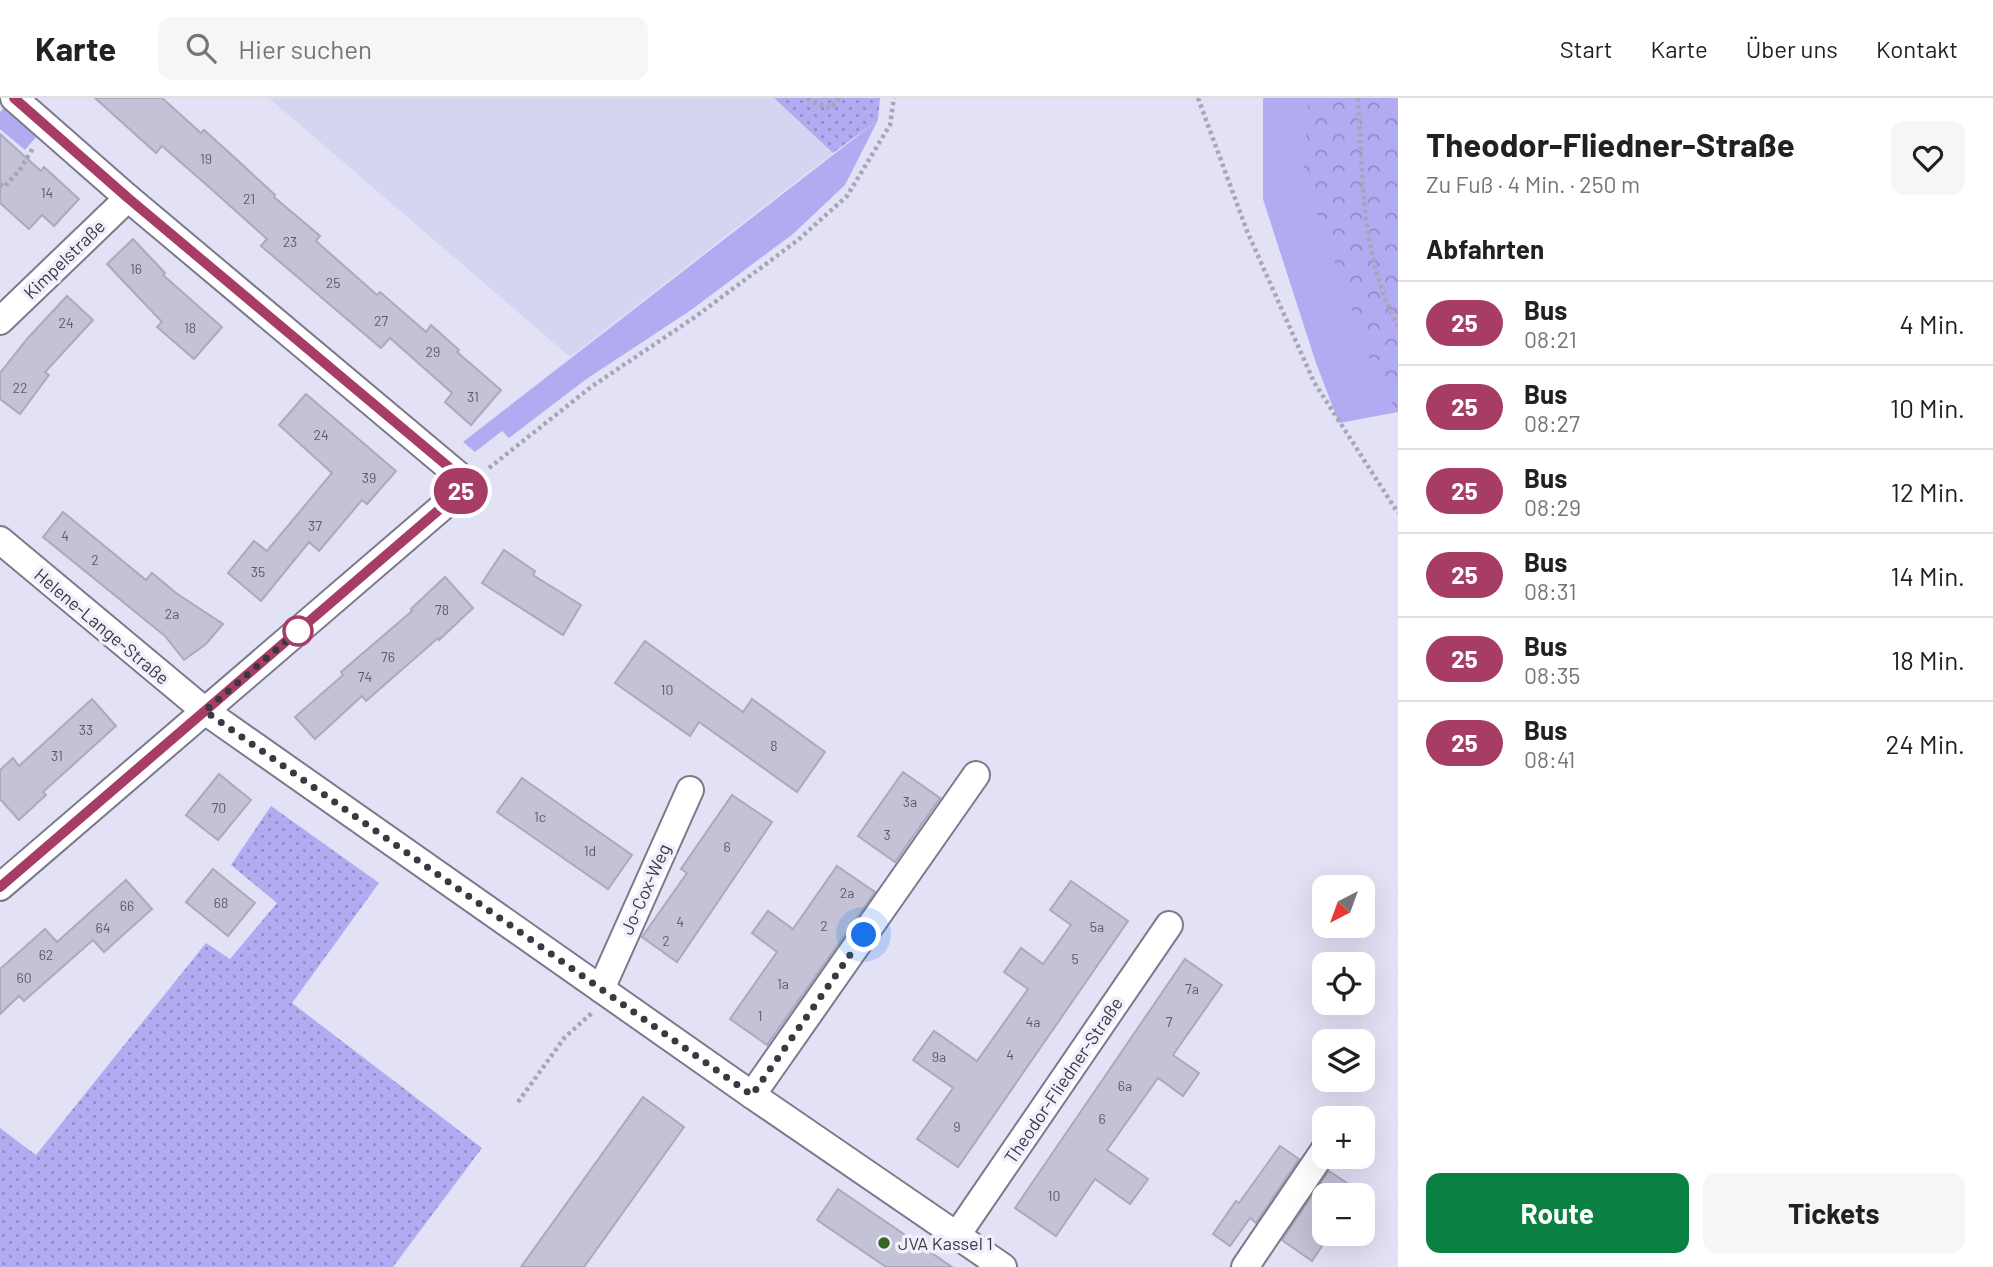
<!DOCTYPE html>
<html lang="de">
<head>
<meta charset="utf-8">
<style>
	body { margin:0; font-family:Barlow,sans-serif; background:#f6f6f6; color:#202124; height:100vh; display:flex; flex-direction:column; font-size:26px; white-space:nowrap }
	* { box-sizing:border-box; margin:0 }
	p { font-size:23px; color:#757577 }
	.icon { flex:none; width:38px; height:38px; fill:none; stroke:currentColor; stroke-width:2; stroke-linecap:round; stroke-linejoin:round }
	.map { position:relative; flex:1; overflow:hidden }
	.drawer { display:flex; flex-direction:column; background:#fff; width:595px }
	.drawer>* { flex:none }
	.badge { padding:0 14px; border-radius:23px; font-size:24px; line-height:46px }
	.needle { width:46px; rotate:221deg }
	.buttons { position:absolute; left:1312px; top:777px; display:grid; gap:14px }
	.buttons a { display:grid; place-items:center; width:63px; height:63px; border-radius:14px; background:#fff; box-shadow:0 7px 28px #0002; font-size:35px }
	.you { position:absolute; width:35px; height:35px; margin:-18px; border:5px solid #fff; border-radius:50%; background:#1a73e8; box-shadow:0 0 0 10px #1a73e833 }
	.map>.badge { position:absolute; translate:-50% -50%; box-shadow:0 0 0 4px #fff }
	h2 { padding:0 28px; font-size:26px; line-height:63px }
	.round { display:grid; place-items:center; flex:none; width:74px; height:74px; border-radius:14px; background:#f6f6f6 }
	.head { display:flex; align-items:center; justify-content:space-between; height:119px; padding:0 28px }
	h1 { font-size:33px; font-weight:700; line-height:52px }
	.action { display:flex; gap:14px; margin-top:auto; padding:14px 28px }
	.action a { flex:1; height:80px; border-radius:14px; background:#0b8043; color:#fff; font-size:28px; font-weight:700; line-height:80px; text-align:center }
	.action a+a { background:#f6f6f6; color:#202124 }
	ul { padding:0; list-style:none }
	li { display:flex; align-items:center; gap:21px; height:84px; padding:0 28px; border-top:2px solid #e0e0e0 }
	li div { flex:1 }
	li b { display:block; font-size:26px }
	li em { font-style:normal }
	li .badge { min-width:77px; font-weight:700; text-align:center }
	header { display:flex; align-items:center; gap:42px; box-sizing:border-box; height:98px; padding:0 35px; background:#fff; border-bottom:2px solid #e0e0e0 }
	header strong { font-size:33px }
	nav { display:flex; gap:38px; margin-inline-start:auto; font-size:24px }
	.search { width:490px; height:63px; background:#f6f6f6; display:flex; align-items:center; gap:18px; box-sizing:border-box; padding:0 24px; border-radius:14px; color:#757577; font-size:26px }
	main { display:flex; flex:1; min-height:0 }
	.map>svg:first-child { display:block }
</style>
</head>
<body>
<header>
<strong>Karte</strong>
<div class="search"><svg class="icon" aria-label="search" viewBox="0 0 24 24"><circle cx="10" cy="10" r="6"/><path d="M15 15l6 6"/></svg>Hier suchen</div>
<nav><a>Start</a><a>Karte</a><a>Über uns</a><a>Kontakt</a></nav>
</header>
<main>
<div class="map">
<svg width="1398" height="1169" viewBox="0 0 1398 1169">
	<defs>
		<pattern id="park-crowns" width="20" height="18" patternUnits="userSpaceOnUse" patternTransform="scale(1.75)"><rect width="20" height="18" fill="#b1abf2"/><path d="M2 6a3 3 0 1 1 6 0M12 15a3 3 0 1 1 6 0" fill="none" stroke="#918cc6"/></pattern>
		<pattern id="garden-dots" width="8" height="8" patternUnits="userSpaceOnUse" patternTransform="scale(1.75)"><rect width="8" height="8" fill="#b1abf2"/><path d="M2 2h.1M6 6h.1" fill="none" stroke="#918cc6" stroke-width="1.8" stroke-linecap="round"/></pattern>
	</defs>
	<rect width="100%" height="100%" fill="#e2e1f6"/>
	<!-- built -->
	<polygon fill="#d6d5f1" points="269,0 774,0 833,55 570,259"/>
	<!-- grass -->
	<g fill="#b1abf2">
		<polygon points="1263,0 1398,0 1398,314 1339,325 1316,265 1263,101"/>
		<polygon points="4,10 37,38 25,52 0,31 0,14"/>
		<polygon points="878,22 845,87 793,136 691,212 585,282 509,340 502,333 475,354 463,344"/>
	</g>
	<!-- park -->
	<polygon fill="url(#park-crowns)" points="1309,0 1398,0 1398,314 1376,279 1303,77"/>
	<!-- garden -->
	<g fill="url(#garden-dots)">
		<polygon points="774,0 880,0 878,22 833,55"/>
		<polygon points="271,708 379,785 292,905 482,1050 393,1169 0,1169 0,1030 36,1057 206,845 230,861 277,805 231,767"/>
	</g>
	<!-- building -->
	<g fill="#c3c2d6" stroke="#aaa9bd" stroke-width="2">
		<polygon points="95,0 162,0 201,35 204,32 234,59 275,97 274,99 320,138 316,143 377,197 380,194 426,234 431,227 459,252 457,254 501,292 471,327 445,304 452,295 390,240 381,250 261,148 267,141 209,89 162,48 156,55"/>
		<polygon points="0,36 41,73 44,69 79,101 54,128 42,117 29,131 0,105"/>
		<polygon points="133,141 165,175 163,177 222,229 194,261 157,229 162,224 107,166"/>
		<polygon points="67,198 93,222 45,274 49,277 20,316 0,301 0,275 27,241"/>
		<polygon points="306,296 396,373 367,406 362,402 319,453 309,444 261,503 228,475 254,443 267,453 332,375 279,327"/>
		<polygon points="63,414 146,482 152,475 176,495 223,526 206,546 184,562 165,538 43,439"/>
		<polygon points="504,452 535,473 533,477 581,507 563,537 482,485"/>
		<polygon points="445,479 473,510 439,542 438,540 366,603 362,598 315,641 295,619 343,577 341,574 412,513 411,511"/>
		<polygon points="645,543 743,614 752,601 825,654 797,694 699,624 690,638 615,585"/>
		<polygon points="92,601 116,628 43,694 46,697 19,722 0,701 0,672 13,660 19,668"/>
		<polygon points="903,674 940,700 895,764 858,738"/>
		<polygon points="219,676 251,702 218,742 186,717"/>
		<polygon points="522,680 632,757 608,791 497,714"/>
		<polygon points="732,697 772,724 677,864 642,839 687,775 681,771"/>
		<polygon points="837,768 875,794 767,947 730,921 777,854 752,835 768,813 793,831"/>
		<polygon points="213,771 255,805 228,838 186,804"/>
		<polygon points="126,782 152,811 104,854 93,842 24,903 19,898 0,916 0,871 45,831 57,844"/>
		<polygon points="1071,783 1128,823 958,1069 917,1041 953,990 913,962 934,933 977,963 1028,891 1004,874 1021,850 1043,866 1071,827 1050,812"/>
		<polygon points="1185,861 1222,887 1173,957 1199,975 1183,998 1158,980 1107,1052 1148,1081 1130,1106 1095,1081 1056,1138 1015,1110"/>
		<polygon points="643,999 684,1029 584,1169 521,1169"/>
		<polygon points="1280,1048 1299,1061 1256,1125 1250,1120 1230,1148 1213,1136 1236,1103 1239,1105"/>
		<polygon points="1329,1073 1359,1093 1356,1097 1325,1097 1325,1136 1330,1136 1312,1163 1282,1142"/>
		<polygon points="838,1091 952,1169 886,1169 817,1122"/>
	</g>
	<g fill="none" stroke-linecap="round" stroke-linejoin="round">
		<defs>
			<g id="street">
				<polyline points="0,223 128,100"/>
				<polyline points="0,442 205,613 752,997 1003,1169"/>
				<polyline points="0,789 469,386 128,100 14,0"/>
				<polyline points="601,891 690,692"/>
				<polyline points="752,997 976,677"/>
				<polyline points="957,1137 1169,827"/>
				<polyline points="1245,1169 1325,1051"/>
			</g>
		</defs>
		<!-- street casing -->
		<use href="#street" stroke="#7b7a8d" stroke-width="30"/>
		<!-- path -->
		<g stroke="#a7a6b7" stroke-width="4.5" stroke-dasharray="3.5 3.5" stroke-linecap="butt">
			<polyline points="808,0 810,3 831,10 839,0"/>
			<polyline points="1198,0 1247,133 1314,284 1398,415"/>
			<path d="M1358 0C1363 77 1360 158 1398 228"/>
			<polyline points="0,86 4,89 19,73 33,50"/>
			<polyline points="489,370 591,289 695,219 798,142 847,98 890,27 894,0"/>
			<polyline points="518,1004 565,939 593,914"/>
		</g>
		<!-- street -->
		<use href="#street" stroke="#fff" stroke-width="26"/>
	</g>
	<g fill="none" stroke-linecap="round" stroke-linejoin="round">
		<defs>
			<polyline id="line" points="0,789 469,386 128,100 14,0"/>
		</defs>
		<!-- line casing -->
		<use href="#line" stroke="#fff" stroke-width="16"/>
		<!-- line -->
		<use href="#line" stroke="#a73c65" stroke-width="10"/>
		<!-- walk -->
		<polyline stroke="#3a3941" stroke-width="7" stroke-dasharray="0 12.6" points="298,533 306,526 205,613 752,997 864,837"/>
	</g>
	<!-- markers -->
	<circle fill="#fff" stroke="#a73c65" stroke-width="3.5" cx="298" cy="533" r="14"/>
	<circle fill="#366524" stroke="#f0effc" stroke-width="2.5" cx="884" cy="1145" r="7"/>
	<g text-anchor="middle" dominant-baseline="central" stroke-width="7" stroke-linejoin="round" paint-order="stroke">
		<!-- number labels -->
		<g font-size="14" fill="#5c5b66">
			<text x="206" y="60">19</text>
			<text x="47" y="94">14</text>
			<text x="249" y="100">21</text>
			<text x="290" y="143">23</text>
			<text x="136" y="170">16</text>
			<text x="333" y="184">25</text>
			<text x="381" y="222">27</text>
			<text x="66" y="224">24</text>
			<text x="190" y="229">18</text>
			<text x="433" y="253">29</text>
			<text x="20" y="289">22</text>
			<text x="473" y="298">31</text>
			<text x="321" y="336">24</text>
			<text x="369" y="379">39</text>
			<text x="315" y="427">37</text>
			<text x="65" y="437">4</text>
			<text x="95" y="461">2</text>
			<text x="258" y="473">35</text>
			<text x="442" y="511">78</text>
			<text x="172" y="515">2a</text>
			<text x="388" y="558">76</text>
			<text x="365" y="578">74</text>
			<text x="667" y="591">10</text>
			<text x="86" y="631">33</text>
			<text x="774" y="647">8</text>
			<text x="57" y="657">31</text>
			<text x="910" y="703">3a</text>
			<text x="219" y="709">70</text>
			<text x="540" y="718">1c</text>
			<text x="887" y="736">3</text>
			<text x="727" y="748">6</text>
			<text x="590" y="752">1d</text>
			<text x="847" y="794">2a</text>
			<text x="221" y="804">68</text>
			<text x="127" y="807">66</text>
			<text x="680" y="823">4</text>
			<text x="824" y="827">2</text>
			<text x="1097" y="828">5a</text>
			<text x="103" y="829">64</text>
			<text x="666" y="842">2</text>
			<text x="46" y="856">62</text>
			<text x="1075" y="860">5</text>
			<text x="24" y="879">60</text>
			<text x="783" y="885">1a</text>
			<text x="1192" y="890">7a</text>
			<text x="760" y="917">1</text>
			<text x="1033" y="923">4a</text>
			<text x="1169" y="923">7</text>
			<text x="1010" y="956">4</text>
			<text x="939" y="958">9a</text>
			<text x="1125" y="987">6a</text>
			<text x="1102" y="1020">6</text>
			<text x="957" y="1028">9</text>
			<text x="1054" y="1097">10</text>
		</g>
		<!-- street labels -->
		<g font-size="18" fill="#3a3941" stroke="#f0effc">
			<text transform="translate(64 161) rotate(-44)">Kimpelstraße</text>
			<text transform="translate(102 528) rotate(40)">Helene-Lange-Straße</text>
			<text transform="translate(645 791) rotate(-66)">Jo-Cox-Weg</text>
			<text transform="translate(1063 982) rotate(-56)">Theodor-Fliedner-Straße</text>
		</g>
		<!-- poi labels -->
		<g font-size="18" fill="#3a3941" stroke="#f0effc" text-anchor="start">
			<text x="898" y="1145">JVA Kassel 1</text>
		</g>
	</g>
</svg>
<div class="buttons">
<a><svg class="needle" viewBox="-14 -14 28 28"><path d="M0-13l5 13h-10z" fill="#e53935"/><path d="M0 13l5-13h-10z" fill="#757577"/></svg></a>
<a><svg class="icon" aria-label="locate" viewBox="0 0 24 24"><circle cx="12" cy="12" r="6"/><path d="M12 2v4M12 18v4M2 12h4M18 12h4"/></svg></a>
<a><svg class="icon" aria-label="layers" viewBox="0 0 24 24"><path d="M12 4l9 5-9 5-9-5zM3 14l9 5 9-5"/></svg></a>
<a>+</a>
<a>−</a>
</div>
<div class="you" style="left:864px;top:837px"></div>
<b class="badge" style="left:461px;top:393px;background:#a73c65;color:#fff">25</b>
</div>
<section class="drawer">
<div class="head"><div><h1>Theodor-Fliedner-Straße</h1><p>Zu Fuß · 4 Min. · 250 m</p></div><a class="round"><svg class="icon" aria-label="heart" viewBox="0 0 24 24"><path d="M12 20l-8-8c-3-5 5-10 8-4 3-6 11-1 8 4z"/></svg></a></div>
<h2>Abfahrten</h2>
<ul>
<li><span class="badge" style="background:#a73c65;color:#fff">25</span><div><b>Bus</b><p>08:21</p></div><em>4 Min.</em></li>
<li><span class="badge" style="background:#a73c65;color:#fff">25</span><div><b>Bus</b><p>08:27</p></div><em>10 Min.</em></li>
<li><span class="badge" style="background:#a73c65;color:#fff">25</span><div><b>Bus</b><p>08:29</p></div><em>12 Min.</em></li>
<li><span class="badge" style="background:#a73c65;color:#fff">25</span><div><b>Bus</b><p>08:31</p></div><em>14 Min.</em></li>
<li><span class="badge" style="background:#a73c65;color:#fff">25</span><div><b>Bus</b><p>08:35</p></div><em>18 Min.</em></li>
<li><span class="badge" style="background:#a73c65;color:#fff">25</span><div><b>Bus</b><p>08:41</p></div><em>24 Min.</em></li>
</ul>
<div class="action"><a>Route</a><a>Tickets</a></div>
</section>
</main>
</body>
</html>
